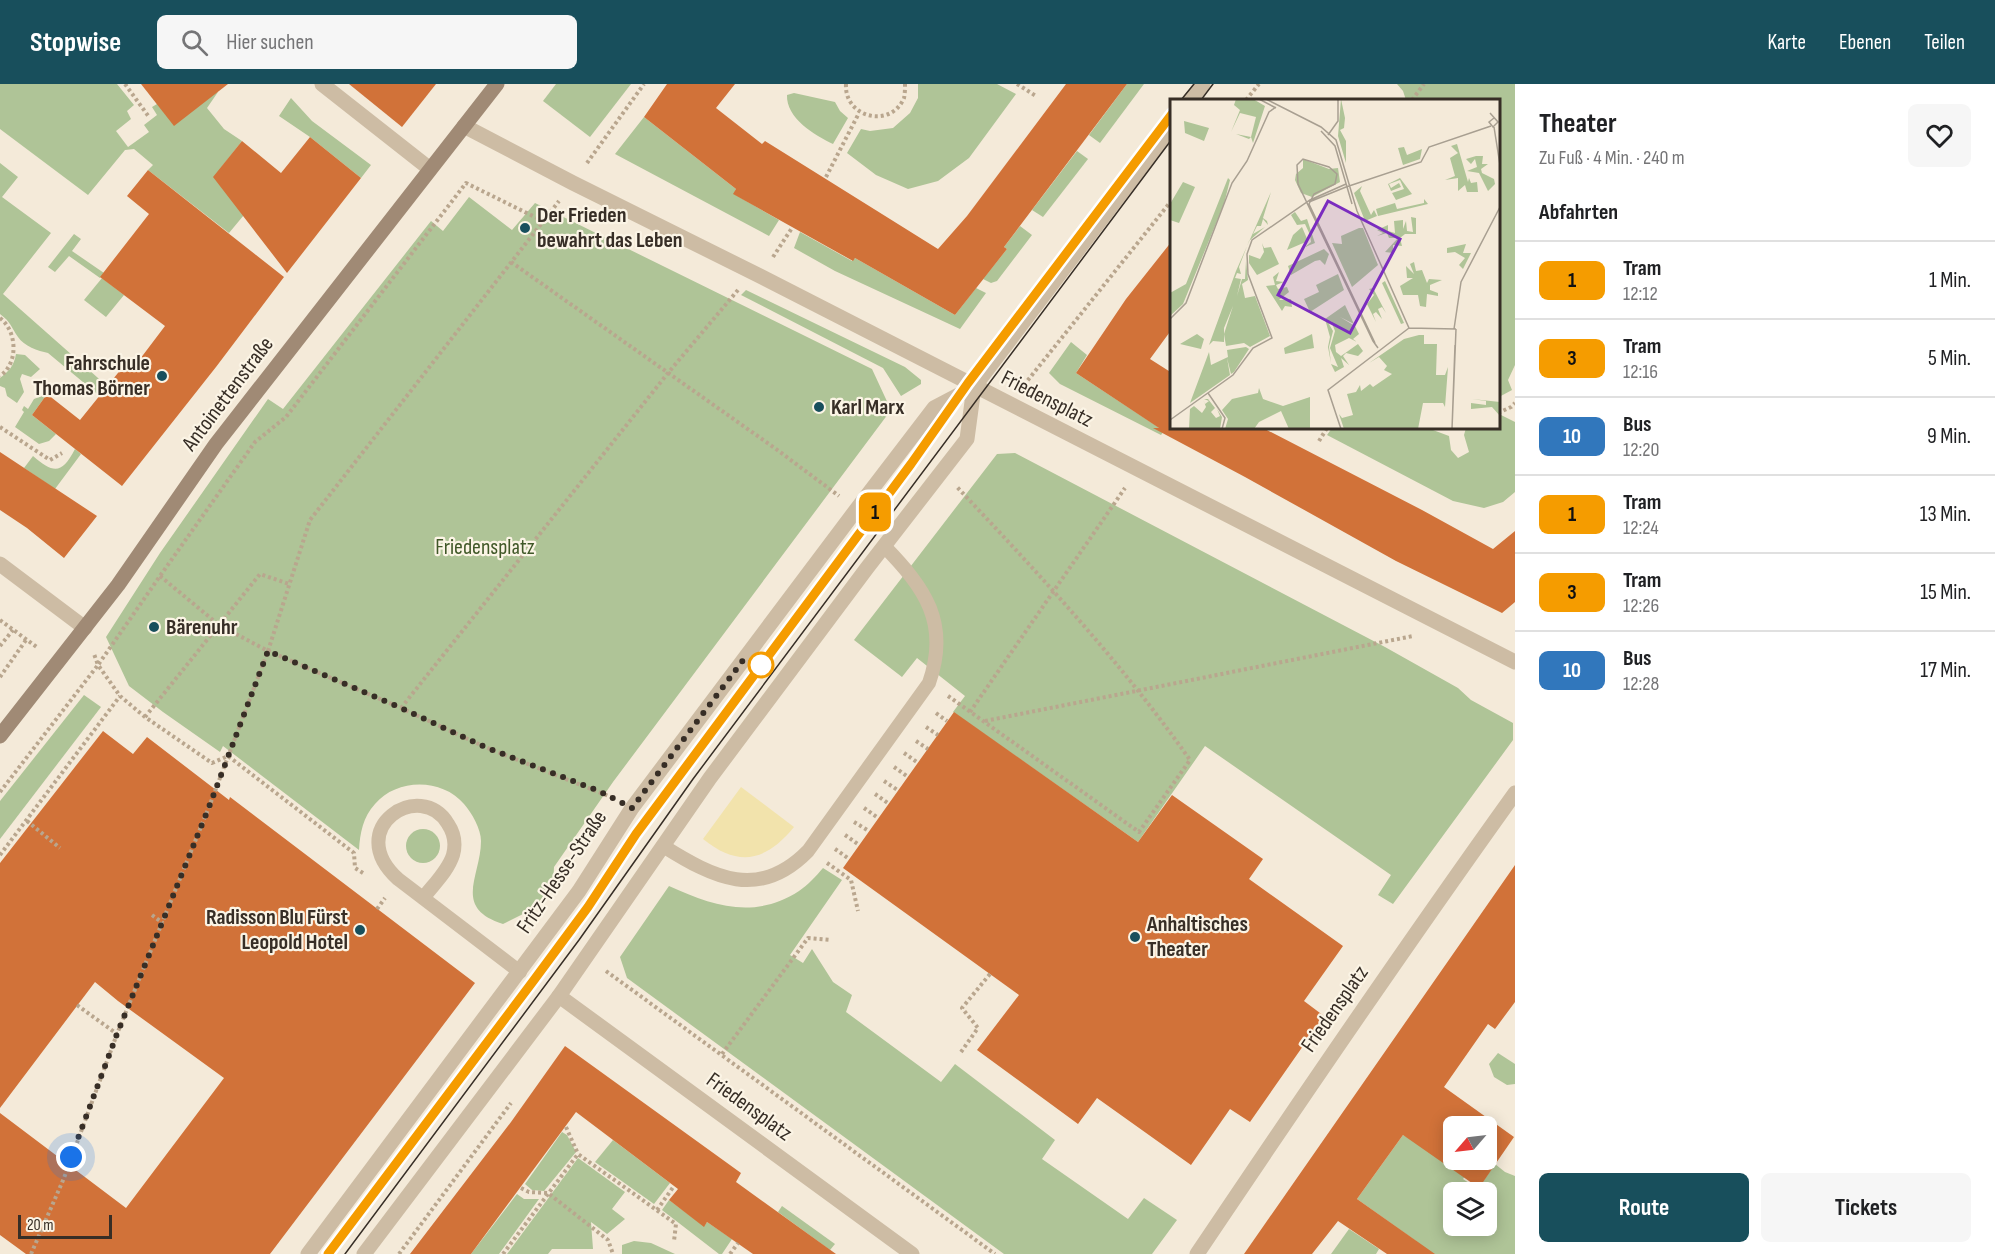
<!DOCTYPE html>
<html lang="de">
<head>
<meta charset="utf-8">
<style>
	body { margin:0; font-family:"Sofia Sans Condensed",sans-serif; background:#f6f6f6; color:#202124; height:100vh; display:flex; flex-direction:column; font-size:22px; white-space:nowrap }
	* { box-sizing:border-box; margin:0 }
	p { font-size:20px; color:#757577 }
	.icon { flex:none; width:33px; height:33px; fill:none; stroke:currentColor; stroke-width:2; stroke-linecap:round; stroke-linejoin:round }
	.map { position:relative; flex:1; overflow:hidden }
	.details { display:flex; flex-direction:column; background:#fff; width:480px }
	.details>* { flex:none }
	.badge { padding:0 12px; border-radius:9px; font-size:21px; line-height:39px }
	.needle { width:39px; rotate:242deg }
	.buttons { position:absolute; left:1443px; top:1032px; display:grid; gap:12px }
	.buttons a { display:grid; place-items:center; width:54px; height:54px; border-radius:9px; background:#fff; box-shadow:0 3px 15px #0003; font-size:30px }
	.scale { position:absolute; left:18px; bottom:15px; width:94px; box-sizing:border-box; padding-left:6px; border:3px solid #372e26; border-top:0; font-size:16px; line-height:21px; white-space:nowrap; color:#372e26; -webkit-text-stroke:4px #fbf4e5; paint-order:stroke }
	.you { position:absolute; width:30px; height:30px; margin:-15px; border:4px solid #fff; border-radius:50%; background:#1a73e8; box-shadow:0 0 0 9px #1a73e833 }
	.map>.badge { position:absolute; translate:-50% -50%; box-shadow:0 0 0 3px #fff }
	h2 { padding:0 24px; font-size:22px; line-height:54px }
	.round { display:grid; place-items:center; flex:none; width:63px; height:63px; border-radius:9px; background:#f6f6f6 }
	.headline { display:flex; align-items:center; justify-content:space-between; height:102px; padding:0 24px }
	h1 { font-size:28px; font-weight:700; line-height:45px }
	.button { display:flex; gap:12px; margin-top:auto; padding:12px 24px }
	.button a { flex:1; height:69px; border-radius:9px; background:#184f5c; color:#fff; font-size:24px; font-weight:700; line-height:69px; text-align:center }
	.button a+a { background:#f6f6f6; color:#202124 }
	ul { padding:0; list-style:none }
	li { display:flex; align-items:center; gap:18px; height:78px; padding:0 24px; border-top:2px solid #e0e0e0 }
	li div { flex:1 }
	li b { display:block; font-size:22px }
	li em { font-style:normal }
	li .badge { min-width:66px; font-weight:700; text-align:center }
	header { display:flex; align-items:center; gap:36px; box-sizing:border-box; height:84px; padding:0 30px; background:#184f5c; color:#fff }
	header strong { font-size:28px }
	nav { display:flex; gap:33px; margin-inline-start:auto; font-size:21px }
	.search { width:420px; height:54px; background:#f6f6f6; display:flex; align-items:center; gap:15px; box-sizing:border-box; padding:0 21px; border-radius:9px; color:#757577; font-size:22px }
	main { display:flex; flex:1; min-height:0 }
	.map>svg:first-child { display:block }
</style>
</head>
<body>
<header>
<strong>Stopwise</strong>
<div class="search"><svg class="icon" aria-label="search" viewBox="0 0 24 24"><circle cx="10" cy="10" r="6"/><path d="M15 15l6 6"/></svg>Hier suchen</div>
<nav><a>Karte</a><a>Ebenen</a><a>Teilen</a></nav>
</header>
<main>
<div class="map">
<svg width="1515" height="1170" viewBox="0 0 1515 1170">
	<rect width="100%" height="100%" fill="#f4ead9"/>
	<!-- green -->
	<g fill="#afc497" fill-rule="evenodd">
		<polygon points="0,0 117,0 134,21 127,27 131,35 116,47 128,63 149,48 144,41 157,31 152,23 157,20 218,8 207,24 224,45 242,57 220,85 258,114 229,149 148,86 153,81 134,65 125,66 88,111 0,45"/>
		<polygon points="556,0 631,0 590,53 543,17"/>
		<polygon points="918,0 997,0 1016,10 969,74 938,97 908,105 876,91 847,69 861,45 870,47 893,44 910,29 918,14"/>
		<polygon points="1127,0 1144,0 1100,59 1089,51"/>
		<polygon points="1397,0 1515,0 1515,281 1508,296 1512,306 1499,313 1498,16 1406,16 1403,7"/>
		<path d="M794 9 835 18 840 27 848 34 833 60C814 51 786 34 787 11Z"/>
		<polygon points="291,14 312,37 371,81 361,94 310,53 279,32"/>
		<polygon points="644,33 736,105 734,110 779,136 769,152 615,70"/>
		<polygon points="1077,67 1088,75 1043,133 1032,126"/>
		<path d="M0 79 18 93 2 113 51 149 3 210 115 309 107 318 48 269C38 267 24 262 18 253 11 243 11 238 0 230Z"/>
		<path d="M469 113 512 146 535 119 872 285 891 326 613 698 554 783 553 804 541 821 503 840C452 824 481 792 481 757 481 745 472 729 464 720 442 694 397 694 375 720 363 733 360 749 359 766L223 662 220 668 163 628 129 602 106 553 160 469 268 315 283 325 431 137 443 147Z"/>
		<polygon points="1020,142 1032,151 997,197 991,199 983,195 1007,165 1004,163"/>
		<polygon points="800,148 852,177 855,174 955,231 976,204 986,209 960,245 835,187 794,164"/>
		<polygon points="74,150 81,155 72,167 104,189 100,194 69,172 55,188 48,183"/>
		<polygon points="102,194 124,211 106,233 84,216"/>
		<polygon points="746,206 905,283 921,296 921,300 901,312 883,284 741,211"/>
		<polygon points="1071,258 1087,271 1076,289 1164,347 1161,351 1060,300 1049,289"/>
		<path d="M16 270 25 271 40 285 31 293 22 290 20 295 24 308 17 319 7 312 5 304 0 302V294C9 287 14 282 16 270Z"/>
		<polygon points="47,310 32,331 56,350 49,357 39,360 15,343 24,328 22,326 24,322 28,325 34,315"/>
		<polygon points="1499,330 1515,338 1515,408 1503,418 1484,424 1453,417 1327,351 1332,344 1433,344 1433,346 1449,352 1451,366 1458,374 1469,368 1464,351 1466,344 1498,344"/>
		<path d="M75 365 81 370 55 405 24 384 33 372C54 390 62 390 75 365Z"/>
		<polygon points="1015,369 1385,563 1458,604 1471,616 1513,639 1513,656 1393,820 1378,811 1391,791 1205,662 1138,758 953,628 965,612 917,574 902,593 854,556 997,370"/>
		<polygon points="84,611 101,623 0,755 0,717"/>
		<circle cx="423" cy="762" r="17"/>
		<path d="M823 784 842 796 790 871 803 879 812 865 833 898 852 911 846 928 941 998 955 980 1055 1056 1042 1075 1128 1135 1144 1114 1177 1136 1152 1170H1004L627 894 620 873 669 802C713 822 754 836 799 807 808 801 816 792 823 784Z"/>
		<polygon points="1498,969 1515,980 1515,1000 1507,1001 1494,993 1489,980"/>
		<polygon points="562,1048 567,1051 576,1068 544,1107 532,1106 525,1100"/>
		<path d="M1403 1051 1454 1076H1477L1463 1095 1478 1105 1495 1080 1505 1088 1515 1092V1170H1407L1416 1157 1357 1115ZM1454 1108H1486V1142H1454Z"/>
		<polygon points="613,1056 670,1099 654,1120 595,1078"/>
		<polygon points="578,1074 625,1108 612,1125 625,1135 607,1150 591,1138 593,1165 552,1165 548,1170 507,1170"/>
		<polygon points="517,1110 524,1115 539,1115 499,1170 471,1170"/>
		<polygon points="669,1116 704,1142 707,1138 732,1155 722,1170 719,1170 662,1126"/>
		<polygon points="782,1122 835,1160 830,1166 778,1128"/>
		<polygon points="1349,1145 1379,1165 1376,1170 1331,1170"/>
		<polygon points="634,1157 651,1159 675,1170 622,1170 622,1161"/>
	</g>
	<!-- sand -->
	<path fill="#f2e3ac" d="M741 703 794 743C766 777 739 784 703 755Z"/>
	<!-- building -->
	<g fill="#d17239" fill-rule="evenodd">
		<polygon points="141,0 228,0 174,42"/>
		<polygon points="349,0 436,0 402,43"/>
		<polygon points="667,0 735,0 716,24 762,60 765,57 938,165 967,132 1066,0 1127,0 1004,163 1007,165 955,231 855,174 853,177 733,110 736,105 644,33"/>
		<polygon points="310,53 361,94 287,189 213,93 242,57 281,89"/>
		<polygon points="148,86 284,193 216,283 122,402 32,331 47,310 80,336 130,274 137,279 165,242 100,193 149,130 127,112"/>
		<polygon points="1172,157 1172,245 1150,275 1172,289 1172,344 1263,344 1422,426 1493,465 1515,447 1515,518 1502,529 1396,477 1245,393 1153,344 1159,344 1076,289 1126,215"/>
		<polygon points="0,368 97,432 64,474 27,444 0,426"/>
		<polygon points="954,628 1138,758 1172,711 1263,775 1249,795 1343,862 1304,917 1324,932 1250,1038 1230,1025 1191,1081 1097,1014 1078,1040 977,966 1019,911 843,784"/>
		<polygon points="103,647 133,670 147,653 229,716 230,713 475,899 270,1170 26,1170 0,1151 0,1029 126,1124 224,994 118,917 95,898 0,1024 0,779"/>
		<path d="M1515 781V918L1495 945 1488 940 1444 1003 1514 1053 1479 1104 1403 1051 1357 1115 1435 1170H1387L1338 1137 1312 1170H1244ZM1454 1042H1486V1076H1454Z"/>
		<polygon points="565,962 741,1089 736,1098 836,1170 753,1170 707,1138 704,1143 669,1116 678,1105 576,1028 471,1170 410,1170 511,1038"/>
	</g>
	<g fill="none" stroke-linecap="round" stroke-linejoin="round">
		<!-- path -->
		<g stroke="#b9a68e" stroke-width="4" stroke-dasharray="3 3" stroke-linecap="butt">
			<polyline points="125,0 149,33"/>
			<path d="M846 0C844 34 891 45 904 14 905 10 905 4 905 0"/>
			<polyline points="1017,0 1036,12"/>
			<polyline points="1246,16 1259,0"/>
			<polyline points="1412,16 1424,0"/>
			<polyline points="587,79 644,0"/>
			<polyline points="826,93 859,29"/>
			<polyline points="773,173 792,144"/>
			<polyline points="511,178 776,365 839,412"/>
			<path d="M0 234C17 247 19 279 0 292"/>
			<polyline points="1024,301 1172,116"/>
			<polyline points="1498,329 1511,323 1515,319"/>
			<polyline points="0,343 50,376 62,369"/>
			<polyline points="1319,357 1327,344"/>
			<polyline points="160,492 219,541 268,567 401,624 485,663 611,713"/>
			<polyline points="0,536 38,564"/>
			<polyline points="0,562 13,546"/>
			<polyline points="0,593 26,556"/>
			<path d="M948 612 1139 748 1190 676C1121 578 1039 490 957 403"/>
			<polyline points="401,624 668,289 738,206"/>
			<polyline points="970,628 1125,404"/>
			<polyline points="936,629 947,637"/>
			<polyline points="145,633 260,490 289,500"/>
			<polyline points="985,637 1413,552"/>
			<polyline points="926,643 938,651"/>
			<polyline points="916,657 928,665"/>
			<polyline points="904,669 918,679"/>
			<polyline points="894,683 908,693"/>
			<polyline points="884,697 899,707"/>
			<polyline points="0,708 98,581 94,570"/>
			<polyline points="875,710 889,720"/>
			<polyline points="864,724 878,734"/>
			<polyline points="27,737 60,764"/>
			<polyline points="854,738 869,747"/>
			<polyline points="845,751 859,761"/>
			<polyline points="835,765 849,775"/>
			<polyline points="0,771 120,612"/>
			<polyline points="827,779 851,796 858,827"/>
			<polyline points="363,789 355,784 354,769 228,672 212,679 145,633 120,612 98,581 160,492 255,358 286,333 466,99 543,137"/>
			<polyline points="377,825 385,814"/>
			<polyline points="152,831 163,839"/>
			<polyline points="606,887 995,1170"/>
			<polyline points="77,921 117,950"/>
			<polyline points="961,968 978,944 962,924 990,890"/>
			<polyline points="722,970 808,854 830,856"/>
			<polyline points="566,1043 578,1070"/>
			<polyline points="521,1104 529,1108 548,1109 608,1156 613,1170"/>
			<polyline points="657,1126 674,1102"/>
			<polyline points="31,1170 64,1094 117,950 209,723 268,567 310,436 559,117"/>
			<polyline points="399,1170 511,1019"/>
			<polyline points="503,1170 578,1070 676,1140 674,1157"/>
			<polyline points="730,1170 738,1159"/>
		</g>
		<!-- service -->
		<g stroke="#cdbca4" stroke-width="14">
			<path d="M663 762C714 794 759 817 808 767L929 599C950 539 925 504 884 462"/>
			<path d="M424 813C433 801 448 787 453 771 456 760 454 749 448 740 421 694 342 744 398 795L520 888"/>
		</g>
		<!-- minor -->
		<g stroke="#cdbca4" stroke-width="15">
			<polyline points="322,0 430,85"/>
			<polyline points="1190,16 1203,0"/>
			<polyline points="464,42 573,99 760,192 1515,578"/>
			<polyline points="0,480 85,544"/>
			<polyline points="559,912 912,1170"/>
			<polyline points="308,1170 579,807 632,724 856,426 934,324 974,303 1172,42"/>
			<polyline points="364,1170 559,912 710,694 867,484 967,355 974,303"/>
			<path d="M1197 1170C1301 1015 1406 861 1515 709"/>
		</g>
		<!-- secondary -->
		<polyline stroke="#a08a75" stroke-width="15" points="0,652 118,501 216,360 497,0"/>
		<!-- tram -->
		<g stroke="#372e26" stroke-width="1.5">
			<polyline points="1181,16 1194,0"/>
			<polyline points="1201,16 1213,0"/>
			<polyline points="328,1170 534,896 588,823 636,750 911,380 959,311 1172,30"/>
			<polyline points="345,1170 579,856 693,695 1172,55"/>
		</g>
	</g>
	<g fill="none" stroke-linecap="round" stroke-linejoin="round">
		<defs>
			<polyline id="line" points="328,1170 534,896 588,823 636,750 911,380 968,299 1172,30"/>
		</defs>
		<!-- line casing -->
		<use href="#line" stroke="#fff" stroke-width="14"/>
		<!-- line -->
		<use href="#line" stroke="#f59c00" stroke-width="9"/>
		<!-- walk -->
		<polyline stroke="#372e26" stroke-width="6" stroke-dasharray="0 10.8" points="71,1073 117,950 209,723 268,567 401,624 485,663 599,707 632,724 744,575 761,581"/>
	</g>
	<!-- markers -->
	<g fill="#184f5c" stroke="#fbf4e5" stroke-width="2">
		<circle cx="525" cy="144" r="6"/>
		<circle cx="162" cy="292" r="6"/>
		<circle cx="819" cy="323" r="6"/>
		<circle cx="154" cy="543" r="6"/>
		<circle cx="360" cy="846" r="6"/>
		<circle cx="1135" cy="853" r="6"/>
	</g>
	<circle fill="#fff" stroke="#f59c00" stroke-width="3" cx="761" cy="581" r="12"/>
	<g text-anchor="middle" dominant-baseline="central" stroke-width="4.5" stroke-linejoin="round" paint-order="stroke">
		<!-- poi labels -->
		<g font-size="22" font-weight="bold" fill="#372e26" stroke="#fbf4e5" text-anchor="start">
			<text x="537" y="131">Der Frieden<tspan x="537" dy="25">bewahrt das Leben</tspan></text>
			<text x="150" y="279" text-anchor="end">Fahrschule<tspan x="150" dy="25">Thomas Börner</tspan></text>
			<text x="831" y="323">Karl Marx</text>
			<text x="166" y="543">Bärenuhr</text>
			<text x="348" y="833" text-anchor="end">Radisson Blu Fürst<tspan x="348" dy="25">Leopold Hotel</tspan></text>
			<text x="1147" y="840">Anhaltisches<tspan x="1147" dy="25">Theater</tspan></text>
		</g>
		<!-- street labels -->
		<g font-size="22" fill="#372e26" stroke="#fbf4e5">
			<text transform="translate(228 310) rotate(-53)">Antoinettenstraße</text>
			<text transform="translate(1047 315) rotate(27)">Friedensplatz</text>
			<text transform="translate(562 788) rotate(-56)">Fritz-Hesse-Straße</text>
			<text transform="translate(1335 925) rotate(-55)">Friedensplatz</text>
			<text transform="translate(749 1023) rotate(36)">Friedensplatz</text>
		</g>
		<!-- park labels -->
		<g font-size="22" fill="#405828" stroke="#fbf4e5">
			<text x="485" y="463">Friedensplatz</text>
		</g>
	</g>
	<!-- overview -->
	<g transform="translate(1170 15)">
		<rect width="330" height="330" fill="#f4ead9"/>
		<path d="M66 0H83L95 7 83 44 81 38 79 40 66 35 81 38 86 18 70 14 61 33 70 11 64 6ZM171 0 175 19 174 29 170 31 176 42V64L168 37ZM14 22 39 29 34 42 15 34ZM287 45 298 83 299 79 301 84 307 83 308 93H297L295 86 288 92V79L275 81 285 77 280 59 288 54 281 47ZM234 48 237 56 252 50 250 60 233 66 228 49ZM306 57H313L312 65H318L311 70 312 74 324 80 325 85 318 92 309 74 297 72 307 68 305 60 301 65 296 60ZM133 60 159 70 168 69 170 83 142 98 131 94 125 81 126 75 133 69ZM58 79 60 81 54 105 13 205 0 217V194L16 185ZM230 79 242 95 226 101 222 94 234 90 230 81 219 85 221 89 229 84 231 88 221 92 218 85ZM13 83 25 88 9 124 0 121V105ZM192 87 190 92 201 116 204 111 207 117 195 122 184 94ZM101 93 93 119 97 122 98 126 93 120 91 127H87L83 135 95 128 79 142 69 168 71 175 67 174 65 179 71 180 67 197 72 180H75L76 162 78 181 72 185 75 199 85 197 100 237 80 248 74 244 56 247 54 235 63 207 54 229V243L43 242 39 246 66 172ZM254 100 258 105 208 117 206 110 225 104 227 110 254 104ZM125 113 131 122 137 120 145 144 135 148 141 143 140 136 135 125 127 126 121 116ZM241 118 246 119V135H235L230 139 232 147 223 146V154L215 153 228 139H219L217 134 207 137 213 134 207 131 218 126V132L225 134 224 122 233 121V130L236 122 237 132 243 133ZM132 128 138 142 117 151 123 136ZM189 129H193L208 166 182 188 162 144 172 145 171 137ZM92 144 94 149 101 148 109 165 87 176 79 164V156L90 160 94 153ZM296 145 293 154H301L293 170 289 166 295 159 285 153 277 154V149ZM154 150 159 155 155 166 150 161 145 162 121 176 118 167ZM244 163 246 172 252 171 257 184 259 180 272 181 260 186V191L268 194V197L257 195 256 208 250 207 248 196H233L230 187 243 179H237L236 167 244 175 240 165ZM109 173 106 182 114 183 106 186 108 190 117 188 119 193 109 201 121 200 122 208 115 207 112 212 96 187 105 186 103 178ZM168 175 174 191 140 213 134 200 149 193 146 186ZM215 182 234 224 231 225 212 184ZM203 189 216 214 212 208 208 210 212 220 206 213 203 215 206 223 197 205 204 196 199 190ZM175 206 184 225 170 218 185 227 189 235 183 240 187 243 179 239 165 246 166 253 171 257 188 245 193 252 188 257 176 254 173 257 179 266 171 259 174 268 165 273 161 265 168 268 160 249 165 232 161 222 159 225 163 232 159 248 161 264 158 248 160 238 155 220ZM27 235 34 240 31 250 10 245ZM142 235 144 249 115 255 114 249ZM249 236H254V245H267L266 276H275L278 268 275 308 273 304H253L248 330H174L169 315 172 319 183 316 177 295 186 293 190 286 191 292 200 285 203 288 222 275 214 271 217 267 209 258 199 264 234 240ZM76 248 79 250 64 273 61 275 57 259 60 276 20 304 39 253 41 266 58 258 57 251ZM89 289 93 300 113 307 140 298V330H119L111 312 89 323 84 330H55L58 320 52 311 62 300 88 294ZM33 300 35 305 39 302 34 300H38L45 309 41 313 46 319 50 317 47 310 52 318 50 330H19L20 310 24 307 32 314 36 308ZM302 300 330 303V317L322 308 301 310V304L316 306V302Z" fill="#afc497"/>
		<path fill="none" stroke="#a89f91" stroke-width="1.5" d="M89 0 106 9M96 0 151 28 166 41 187 112 239 229 286 230M320 14 328 23 323 28 319 23 324 19M324 28 330 66M151 32 165 47 182 105M158 36 168 22V0M176 88 251 63 259 48 321 27M139 103 176 88M0 220 16 204 62 84 77 62 99 13 106 8M284 230 291 183 330 108M205 244 139 105 144 95 165 85 167 75 159 68 133 60 127 66 128 85 203 242 208 249M38 294 55 319 52 330M0 321 63 276 83 249 102 239 78 175 77 155 82 141 140 101 176 85M171 330 158 291 239 229M282 330 286 230M282 330 285 246"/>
		<path fill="#7b2cbf" fill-opacity="0.15" stroke="#7b2cbf" stroke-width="3" d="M158 102 230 140 180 234 108 196Z"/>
		<rect width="330" height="330" fill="none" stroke="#372e26" stroke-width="3"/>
	</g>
</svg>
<div class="buttons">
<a><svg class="needle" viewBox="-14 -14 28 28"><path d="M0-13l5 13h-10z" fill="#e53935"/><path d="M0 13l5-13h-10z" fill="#757577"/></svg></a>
<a><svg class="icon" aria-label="layers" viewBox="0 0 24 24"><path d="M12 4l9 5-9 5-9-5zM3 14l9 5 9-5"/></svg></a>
</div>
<div class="scale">20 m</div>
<div class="you" style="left:71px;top:1073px"></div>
<b class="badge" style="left:875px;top:428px;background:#f59c00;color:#111">1</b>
</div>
<section class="details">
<div class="headline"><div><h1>Theater</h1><p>Zu Fuß · 4 Min. · 240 m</p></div><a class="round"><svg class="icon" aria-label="heart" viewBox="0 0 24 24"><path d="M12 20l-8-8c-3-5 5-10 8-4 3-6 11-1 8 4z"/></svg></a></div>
<h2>Abfahrten</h2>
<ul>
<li><span class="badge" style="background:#f59c00;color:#111">1</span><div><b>Tram</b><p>12:12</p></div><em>1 Min.</em></li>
<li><span class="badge" style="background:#f59c00;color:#111">3</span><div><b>Tram</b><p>12:16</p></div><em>5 Min.</em></li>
<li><span class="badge" style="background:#3177bc;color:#fff">10</span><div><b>Bus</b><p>12:20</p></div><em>9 Min.</em></li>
<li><span class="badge" style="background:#f59c00;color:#111">1</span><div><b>Tram</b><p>12:24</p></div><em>13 Min.</em></li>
<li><span class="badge" style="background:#f59c00;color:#111">3</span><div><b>Tram</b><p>12:26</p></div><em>15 Min.</em></li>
<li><span class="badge" style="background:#3177bc;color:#fff">10</span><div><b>Bus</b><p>12:28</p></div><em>17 Min.</em></li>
</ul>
<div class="button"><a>Route</a><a>Tickets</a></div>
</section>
</main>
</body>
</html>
